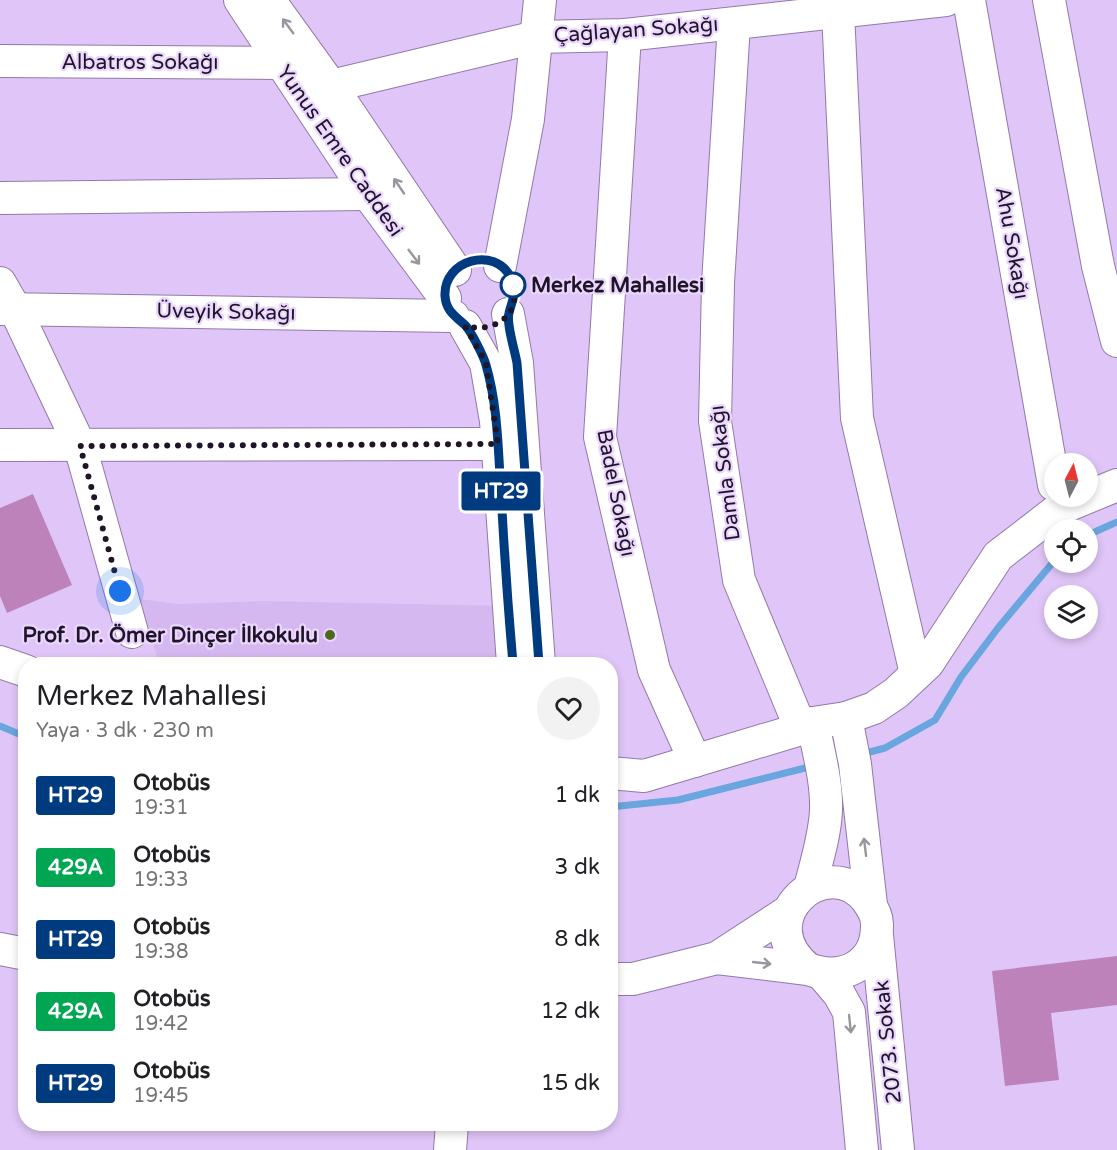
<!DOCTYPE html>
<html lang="tr">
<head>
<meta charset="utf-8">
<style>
	body { margin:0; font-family:"Varela Round",sans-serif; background:#f2f2f2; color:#202124; height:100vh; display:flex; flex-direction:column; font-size:22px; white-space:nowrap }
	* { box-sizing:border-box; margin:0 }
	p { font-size:20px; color:#757577 }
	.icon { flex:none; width:33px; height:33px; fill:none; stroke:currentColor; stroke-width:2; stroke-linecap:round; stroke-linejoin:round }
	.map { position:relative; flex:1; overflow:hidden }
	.drawer { position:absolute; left:18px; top:657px; width:600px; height:474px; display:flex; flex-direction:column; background:#fff; border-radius:24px; box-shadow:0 3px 9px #0003 }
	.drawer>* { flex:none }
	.badge { padding:0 12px; border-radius:4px; font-size:21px; line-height:39px }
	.needle { width:39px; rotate:7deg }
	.controls { position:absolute; left:1044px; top:453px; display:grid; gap:12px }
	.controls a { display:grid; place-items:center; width:54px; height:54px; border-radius:50%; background:#fff; box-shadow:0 3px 9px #0003; font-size:30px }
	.you { position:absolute; width:30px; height:30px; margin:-15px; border:4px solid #fff; border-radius:50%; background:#1a73e8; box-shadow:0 0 0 9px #1a73e833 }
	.map>.badge { position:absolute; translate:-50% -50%; box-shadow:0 0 0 3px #fff }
	.round { display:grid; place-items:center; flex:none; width:63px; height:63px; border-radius:32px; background:#f2f2f2 }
	.headline { display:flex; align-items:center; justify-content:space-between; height:102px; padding:0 18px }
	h1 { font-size:28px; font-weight:600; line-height:45px }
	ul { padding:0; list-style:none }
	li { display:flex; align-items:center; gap:18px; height:72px; padding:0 18px }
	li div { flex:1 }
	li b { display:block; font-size:22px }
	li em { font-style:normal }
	li .badge { min-width:66px; font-weight:700; text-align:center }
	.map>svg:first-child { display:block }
</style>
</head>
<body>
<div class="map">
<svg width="1117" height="1150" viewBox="0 0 1117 1150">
	<rect width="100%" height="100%" fill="#e0c6f8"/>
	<!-- built -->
	<polygon fill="#d6b8f1" points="140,599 178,604 263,601 508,606 513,664 159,664"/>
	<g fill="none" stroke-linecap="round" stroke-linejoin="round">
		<!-- stream -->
		<g stroke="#69a5df" stroke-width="7">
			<polyline points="1088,535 1117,522"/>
			<polyline points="0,726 26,737"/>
			<polyline points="862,754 885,748 935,720 961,677 998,628 1054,561"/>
			<polyline points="610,807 678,800 813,766"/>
		</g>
	</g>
	<!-- building -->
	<g fill="#be82bb">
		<polygon points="33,494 72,585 7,613 0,596 0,508"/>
		<polygon points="1117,956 1117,1005 1051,1013 1059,1080 1005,1086 992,971"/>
	</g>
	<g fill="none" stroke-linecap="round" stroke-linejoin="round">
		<defs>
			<g id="minor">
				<polyline points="240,0 368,194 445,298"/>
				<polyline points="269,0 331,86 455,270"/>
				<polyline points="969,0 1054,485"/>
				<polyline points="1049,0 1098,266 1117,341"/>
				<polyline points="838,12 857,418 916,674"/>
				<polyline points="734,24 718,283 715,421 739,580 801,729"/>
				<polyline points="625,35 600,437 654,670 695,761"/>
				<polyline points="0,61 279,63"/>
				<polyline points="331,86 536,37 625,35 946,0"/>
				<polyline points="0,198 368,194"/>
				<polyline points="500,266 528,119 540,0"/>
				<polyline points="0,283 15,309 80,446 132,632"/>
				<polyline points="0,309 453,316"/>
				<polyline points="508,314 517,363 539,664"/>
				<polyline points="465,326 486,363 496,421 513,664"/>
				<polyline points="0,445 498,444"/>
				<polyline points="0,662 26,671"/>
				<polyline points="846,718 855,764 871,905"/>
				<polyline points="610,773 644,776 801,729 813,723 846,718 874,708 896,693 928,663 998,556 1059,509 1117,485"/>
				<path d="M810 888C816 863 825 836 826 810 827 781 818 751 813 723"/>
				<polyline points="877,935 898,1150"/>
				<polyline points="0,949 26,954"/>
				<path d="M717 958 808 969C843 982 878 965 877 924 877 915 872 907 867 900 827 849 747 919 808 969"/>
				<polyline points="822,974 839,994 849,1012 862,1150"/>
				<polyline points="610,979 633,979 717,958 789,911"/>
				<polyline points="450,1150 452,1124"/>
			</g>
		</defs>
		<!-- minor casing -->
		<use href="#minor" stroke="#9279a7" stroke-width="34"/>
		<!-- minor -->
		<use href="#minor" stroke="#fff" stroke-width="32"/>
	</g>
	<!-- one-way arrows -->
	<defs><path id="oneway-shaft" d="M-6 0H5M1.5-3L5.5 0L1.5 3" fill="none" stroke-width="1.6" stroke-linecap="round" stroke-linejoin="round" transform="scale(1.5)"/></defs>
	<g stroke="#9a969e">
		<use href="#oneway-shaft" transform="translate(288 26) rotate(-126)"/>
		<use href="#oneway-shaft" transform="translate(399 186) rotate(-124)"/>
		<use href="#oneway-shaft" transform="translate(414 257) rotate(53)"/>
		<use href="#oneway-shaft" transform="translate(865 847) rotate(-97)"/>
		<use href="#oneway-shaft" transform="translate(762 963) rotate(6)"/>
		<use href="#oneway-shaft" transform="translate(850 1024) rotate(84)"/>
	</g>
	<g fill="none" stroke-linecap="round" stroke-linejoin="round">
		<defs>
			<path id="line" d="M513 664C508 607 504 549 501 492 498 450 498 406 486 365 484 357 471 331 465 325 455 316 446 311 445 296 443 260 495 245 511 278 518 292 512 300 509 313 506 323 515 351 517 363L539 664"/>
		</defs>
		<!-- line casing -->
		<use href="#line" stroke="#fff" stroke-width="14"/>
		<!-- line -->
		<use href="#line" stroke="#003b80" stroke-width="9"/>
		<!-- walk -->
		<path stroke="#1f1527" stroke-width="6" stroke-dasharray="0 10.8" d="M120 591 80 446 498 444 486 363 465 326C493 333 521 317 513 285"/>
	</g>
	<!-- markers -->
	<circle fill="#fff" stroke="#003b80" stroke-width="3" cx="513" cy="285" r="12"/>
	<circle fill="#4c6a1e" stroke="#ead6fe" stroke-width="2" cx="330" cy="635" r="6"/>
	<g text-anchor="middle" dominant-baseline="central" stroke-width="4.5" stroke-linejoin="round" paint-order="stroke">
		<!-- street labels -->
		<g font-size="21" fill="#1f1527" stroke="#ead6fe">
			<text transform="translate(636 30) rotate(-4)">Çağlayan Sokağı</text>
			<text x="140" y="62">Albatros Sokağı</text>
			<text transform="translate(340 151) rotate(55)">Yunus Emre Caddesi</text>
			<text transform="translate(1012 243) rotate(80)">Ahu Sokağı</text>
			<text transform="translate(226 312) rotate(1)">Üveyik Sokağı</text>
			<text transform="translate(725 473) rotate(-97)">Damla Sokağı</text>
			<text transform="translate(616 493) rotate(79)">Badel Sokağı</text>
			<text transform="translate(888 1042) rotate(-96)">2073. Sokak</text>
		</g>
		<!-- stop labels -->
		<g font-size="21" font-weight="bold" fill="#1f1527" stroke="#ead6fe" text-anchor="start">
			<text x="531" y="285">Merkez Mahallesi</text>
		</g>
		<!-- poi labels -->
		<g font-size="21" font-weight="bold" fill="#1f1527" stroke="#ead6fe" text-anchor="end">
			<text x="318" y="635">Prof. Dr. Ömer Dinçer İlkokulu</text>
		</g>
	</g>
</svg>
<div class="controls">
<a><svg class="needle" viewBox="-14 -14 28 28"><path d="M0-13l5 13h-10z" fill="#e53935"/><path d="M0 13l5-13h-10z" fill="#757577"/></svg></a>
<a><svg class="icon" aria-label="locate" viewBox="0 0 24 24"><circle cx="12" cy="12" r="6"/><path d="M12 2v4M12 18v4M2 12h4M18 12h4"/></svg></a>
<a><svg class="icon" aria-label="layers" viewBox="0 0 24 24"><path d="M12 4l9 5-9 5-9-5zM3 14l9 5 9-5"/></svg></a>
</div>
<div class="you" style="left:120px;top:591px"></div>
<b class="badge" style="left:501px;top:491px;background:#003b80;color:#fff">HT29</b>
<section class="drawer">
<div class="headline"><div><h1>Merkez Mahallesi</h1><p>Yaya · 3 dk · 230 m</p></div><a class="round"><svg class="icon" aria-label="heart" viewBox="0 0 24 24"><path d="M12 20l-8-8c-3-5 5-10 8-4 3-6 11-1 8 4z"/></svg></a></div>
<ul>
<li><span class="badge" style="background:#003b80;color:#fff">HT29</span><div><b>Otobüs</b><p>19:31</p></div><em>1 dk</em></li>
<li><span class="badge" style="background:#00a651;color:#fff">429A</span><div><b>Otobüs</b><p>19:33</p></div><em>3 dk</em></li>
<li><span class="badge" style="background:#003b80;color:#fff">HT29</span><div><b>Otobüs</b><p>19:38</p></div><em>8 dk</em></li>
<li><span class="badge" style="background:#00a651;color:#fff">429A</span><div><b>Otobüs</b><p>19:42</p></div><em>12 dk</em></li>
<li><span class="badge" style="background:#003b80;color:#fff">HT29</span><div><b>Otobüs</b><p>19:45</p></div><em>15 dk</em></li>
</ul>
</section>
</div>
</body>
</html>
